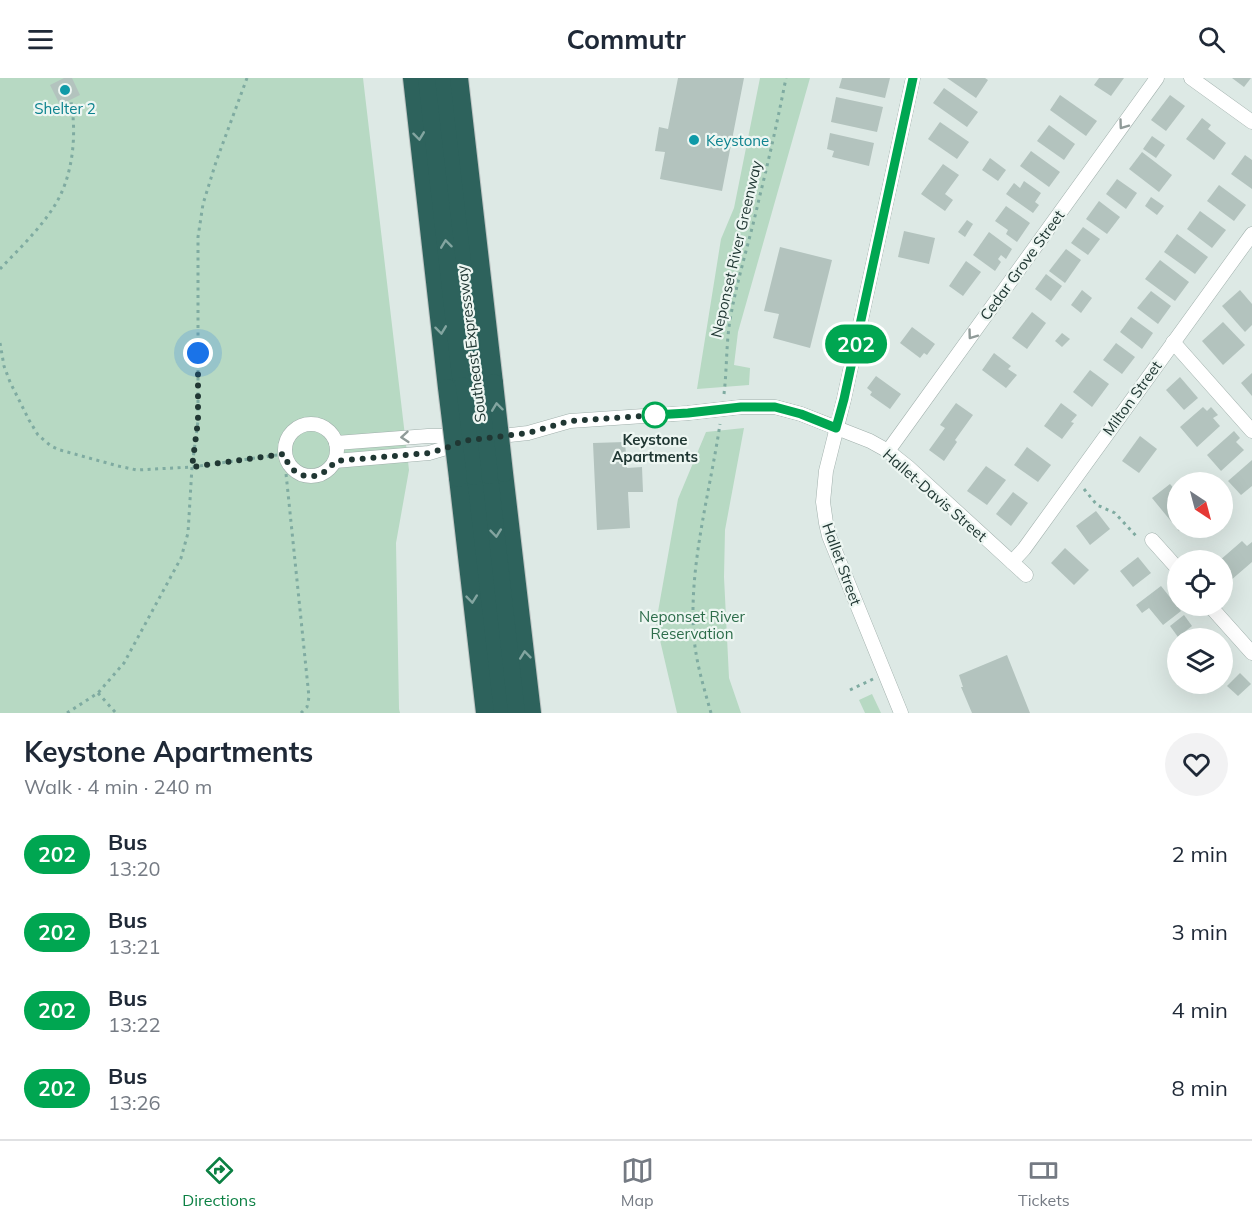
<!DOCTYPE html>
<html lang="en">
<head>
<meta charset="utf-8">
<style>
	body { margin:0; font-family:Mulish,sans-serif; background:#f2f2f3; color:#1f2937; height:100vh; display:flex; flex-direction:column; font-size:22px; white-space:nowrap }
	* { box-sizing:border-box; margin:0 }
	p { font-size:20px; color:#747a83 }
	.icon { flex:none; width:33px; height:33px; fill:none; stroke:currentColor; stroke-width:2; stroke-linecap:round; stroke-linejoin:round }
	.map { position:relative; height:635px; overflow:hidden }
	.sheet { display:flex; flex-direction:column; background:#fff; flex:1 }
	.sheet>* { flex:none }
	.badge { padding:0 12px; border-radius:20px; font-size:21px; line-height:39px }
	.needle { width:39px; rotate:144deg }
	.controls { position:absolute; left:1167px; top:394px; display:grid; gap:12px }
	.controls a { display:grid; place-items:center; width:66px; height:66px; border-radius:50%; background:#fff; box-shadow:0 6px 24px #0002; font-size:30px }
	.you { position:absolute; width:30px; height:30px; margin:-15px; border:4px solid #fff; border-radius:50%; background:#1a73e8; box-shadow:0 0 0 9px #1a73e833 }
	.map>.badge { position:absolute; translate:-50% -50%; box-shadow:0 0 0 3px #fff }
	.round { display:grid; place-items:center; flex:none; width:63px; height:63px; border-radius:32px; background:#f2f2f3 }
	.head { display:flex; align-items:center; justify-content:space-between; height:102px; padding:0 24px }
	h1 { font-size:28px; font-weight:700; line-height:45px }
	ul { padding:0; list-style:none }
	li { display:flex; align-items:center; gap:18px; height:78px; padding:0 24px }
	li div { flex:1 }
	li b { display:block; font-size:22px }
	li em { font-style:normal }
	li .badge { min-width:66px; font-weight:700; text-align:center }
	header { display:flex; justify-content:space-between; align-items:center; height:78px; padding:0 24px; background:#fff; font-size:27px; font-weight:700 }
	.tabs { display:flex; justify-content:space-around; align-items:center; height:84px; border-top:2px solid #e0e1e3; background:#fff; font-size:16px; color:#747a83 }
	.tabs a { display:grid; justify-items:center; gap:3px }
	.tabs .active { color:#0b8043 }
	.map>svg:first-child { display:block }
</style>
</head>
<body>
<header><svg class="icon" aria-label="menu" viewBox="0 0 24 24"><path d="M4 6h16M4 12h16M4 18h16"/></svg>Commutr<svg class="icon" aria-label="search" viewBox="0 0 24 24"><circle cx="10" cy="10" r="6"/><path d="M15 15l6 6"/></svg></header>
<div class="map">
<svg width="1252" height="635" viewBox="0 0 1252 635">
	<rect width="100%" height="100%" fill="#dde9e5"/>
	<!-- green -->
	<g fill="#b7d9c3">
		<polygon points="0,0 363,0 409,392 396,465 399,631 400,635 0,635"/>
		<polygon points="760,0 810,0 738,254 734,287 750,290 749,307 697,311 721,161 734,130"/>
		<polygon points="744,350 725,452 724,499 729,600 741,635 677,635 656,545 678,421 706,354"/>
		<polygon points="872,616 881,635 865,635 859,622"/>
	</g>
	<!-- building -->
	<g fill="#b3c3be">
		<polygon points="64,0 72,0 80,17 60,27 50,7"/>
		<polygon points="678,0 744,0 722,113 660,101 665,74 655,73 659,49 668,51"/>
		<polygon points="842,0 890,0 885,20 839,10"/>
		<polygon points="947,0 985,0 988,2 976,20"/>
		<polygon points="1099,0 1124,0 1111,18 1094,7"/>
		<polygon points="1232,0 1251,0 1244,9"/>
		<polygon points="944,10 978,34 967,49 933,25"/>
		<polygon points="1060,17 1097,43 1086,58 1050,32"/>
		<polygon points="1170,17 1185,28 1166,53 1151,42"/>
		<polygon points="836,19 883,29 877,54 831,44"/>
		<polygon points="1202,40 1211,47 1208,51 1226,65 1214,82 1186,61"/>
		<polygon points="940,44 969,64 957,81 928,61"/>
		<polygon points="1049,47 1075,66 1064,82 1037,63"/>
		<polygon points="830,55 874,65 869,88 832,79 834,73 827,71"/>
		<polygon points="1152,58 1165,67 1156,80 1143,71"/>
		<polygon points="1031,73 1060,94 1049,109 1020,88"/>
		<polygon points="1142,74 1172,97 1159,114 1129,91"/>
		<polygon points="1245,77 1252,82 1252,111 1231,96"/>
		<polygon points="990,80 1006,92 998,103 982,92"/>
		<polygon points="943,86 959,97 945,116 953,122 945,133 921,116"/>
		<polygon points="1117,101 1137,115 1126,131 1106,116"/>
		<polygon points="1024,103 1041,115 1035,124 1039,127 1033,135 1006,116 1014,105 1020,110"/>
		<polygon points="1219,107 1246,127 1234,143 1207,123"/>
		<polygon points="1151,119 1164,128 1157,137 1145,128"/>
		<polygon points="1099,123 1120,139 1107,156 1086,141"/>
		<polygon points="1006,128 1030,145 1017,164 1006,156 1008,152 995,143"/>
		<polygon points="1200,133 1226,152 1212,170 1187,151"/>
		<polygon points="967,142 973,146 965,159 958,154"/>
		<polygon points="1083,149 1100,161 1088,177 1071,165"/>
		<polygon points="904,153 935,160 929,186 898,179"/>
		<polygon points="989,154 1012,171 1006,181 1001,177 998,181 1001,184 995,193 973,177"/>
		<polygon points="1177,156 1208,179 1195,196 1164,174"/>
		<polygon points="780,169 832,182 810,270 773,260 779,236 764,233"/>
		<polygon points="1066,171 1081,182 1065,205 1049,193"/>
		<polygon points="1160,182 1189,204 1175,223 1145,201"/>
		<polygon points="966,183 981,194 963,218 949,208"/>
		<polygon points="1046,196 1062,208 1051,223 1035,211"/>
		<polygon points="1082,212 1092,220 1081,235 1071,227"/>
		<polygon points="1240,212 1252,226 1252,247 1245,254 1222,228"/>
		<polygon points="1151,213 1171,228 1158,246 1137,230"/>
		<polygon points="1032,234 1046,245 1027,271 1012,260"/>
		<polygon points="1131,239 1153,255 1142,271 1120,254"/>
		<polygon points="1223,244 1245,267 1223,287 1202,263"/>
		<polygon points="912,249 935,266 927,277 924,275 920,280 900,265"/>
		<polygon points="1062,255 1070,261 1062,269 1055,263"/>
		<polygon points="1116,265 1135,279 1122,296 1103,282"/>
		<polygon points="994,275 1011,288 1008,291 1017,297 1006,310 982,292"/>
		<polygon points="1090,292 1109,306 1092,329 1073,314"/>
		<polygon points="1252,295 1252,318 1241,305"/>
		<polygon points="876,298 901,316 890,331 870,317 872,314 867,310"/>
		<polygon points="1180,299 1198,320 1184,332 1166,312"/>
		<polygon points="956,325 973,337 955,362 957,364 944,383 929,372 945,350 940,347"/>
		<polygon points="1061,325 1077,337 1071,344 1074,345 1062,361 1044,348"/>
		<polygon points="1203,329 1207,333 1211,329 1218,337 1213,340 1220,348 1197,369 1180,349"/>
		<polygon points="1234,353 1240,360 1236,364 1244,372 1221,393 1207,377"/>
		<polygon points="1140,358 1157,371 1139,395 1122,383"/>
		<polygon points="625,364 627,390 642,389 643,414 628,414 630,450 597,452 593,365"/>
		<polygon points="1027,369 1051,387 1038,404 1014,387"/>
		<polygon points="1252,382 1252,408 1241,417 1228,403"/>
		<polygon points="986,388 1006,402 987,427 967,413"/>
		<polygon points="1170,406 1178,415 1178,450 1183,450 1179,453 1152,420"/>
		<polygon points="1013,414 1028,425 1011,448 996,436"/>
		<polygon points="1096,433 1110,451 1090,467 1076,448"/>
		<polygon points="1242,463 1247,468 1252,464 1252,484 1223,509 1222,483 1219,483"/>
		<polygon points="1065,470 1089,492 1074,507 1051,485"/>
		<polygon points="1138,479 1151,495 1133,509 1120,493"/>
		<polygon points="1161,508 1181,533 1163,547 1149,530 1142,535 1136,527"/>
		<polygon points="1184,537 1192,548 1178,559 1170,548"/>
		<polygon points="1007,577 1030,635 972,635 961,609 963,609 959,597"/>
		<polygon points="1240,595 1251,606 1238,618 1227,608"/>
	</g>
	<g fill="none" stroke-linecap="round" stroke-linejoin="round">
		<defs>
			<g id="minor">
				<polyline points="1191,0 1252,44"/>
				<polyline points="1173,264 1252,353"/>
				<circle cx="311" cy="372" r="26"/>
				<polyline points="493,359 528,355 570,343 688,335 741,329 775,329 801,336 870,363 888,373 908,389 1026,497"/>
				<polyline points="336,365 428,358 446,358 461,362"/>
				<polyline points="888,373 1157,0"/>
				<polyline points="335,383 429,375 446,370 462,363"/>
				<polyline points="1152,462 1178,491"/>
				<polyline points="1012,484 1024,471 1252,156"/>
				<polyline points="1210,528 1252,575"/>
				<polyline points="901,635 829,458 826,445 823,424 826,393 844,321 913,0"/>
			</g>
			<g id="motorway">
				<polyline points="412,0 447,310"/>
				<polyline points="427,0 462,308"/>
				<polyline points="444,0 479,307"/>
				<polyline points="459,0 494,305"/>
				<polyline points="504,395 532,635"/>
				<polyline points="489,397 516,635"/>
				<polyline points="473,398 499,635"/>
				<polyline points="458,400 485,635"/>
			</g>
		</defs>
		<!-- minor casing -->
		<use href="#minor" stroke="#a1b0ac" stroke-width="15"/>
		<!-- motorway casing -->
		<use href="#motorway" stroke="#bcc3c2" stroke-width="20"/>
		<!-- path -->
		<g stroke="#7faba1" stroke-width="3" stroke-dasharray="3 4.5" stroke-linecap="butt">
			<path d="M0 191C19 171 40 151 55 127 73 98 77 57 71 23"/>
			<polyline points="0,265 4,288 10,304 29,342 38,357 51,368 60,372 118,388 137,392 192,389 284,376 309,619 307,629 301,635"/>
			<path d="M724 316C727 291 726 267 730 242 737 201 750 162 759 121 769 81 778 41 786 0"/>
			<polyline points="1084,411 1097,427 1115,435 1138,460"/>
			<polyline points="850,612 873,601"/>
			<polyline points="98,615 116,635"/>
			<polyline points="67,635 98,615 124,585 181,480 188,455 192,389 198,343 198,159 203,126 216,84 247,0"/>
			<path d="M711 635C704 610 696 585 694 559 688 490 710 414 720 346"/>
		</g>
		<!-- minor -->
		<use href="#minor" stroke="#fff" stroke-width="14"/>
		<!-- motorway -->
		<use href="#motorway" stroke="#2d625c" stroke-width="18"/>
		<defs>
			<g id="motorway-bridge">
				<polyline points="494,305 504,395"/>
				<polyline points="479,307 489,397"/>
				<polyline points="462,308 473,398"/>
				<polyline points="447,310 458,400"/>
			</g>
		</defs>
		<!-- motorway-bridge casing -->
		<use href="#motorway-bridge" stroke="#bcc3c2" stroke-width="20" stroke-linecap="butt"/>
		<!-- motorway-bridge -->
		<use href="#motorway-bridge" stroke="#2d625c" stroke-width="18"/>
	</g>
	<!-- one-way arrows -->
	<defs><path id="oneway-chevron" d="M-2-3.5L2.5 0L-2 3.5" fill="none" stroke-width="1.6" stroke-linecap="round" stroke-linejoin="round" transform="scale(1.5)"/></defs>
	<g stroke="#909b99">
		<use href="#oneway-chevron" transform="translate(1123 47) rotate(126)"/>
		<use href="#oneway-chevron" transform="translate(972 257) rotate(126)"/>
		<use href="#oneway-chevron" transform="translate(405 359) rotate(175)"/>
	</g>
	<g stroke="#83a5a0">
		<use href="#oneway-chevron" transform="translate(419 58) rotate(83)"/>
		<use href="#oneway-chevron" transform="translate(446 166) rotate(-97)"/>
		<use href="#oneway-chevron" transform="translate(441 252) rotate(83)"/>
		<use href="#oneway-chevron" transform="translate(497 329) rotate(-97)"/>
		<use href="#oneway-chevron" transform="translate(496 455) rotate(84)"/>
		<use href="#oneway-chevron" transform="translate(472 521) rotate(84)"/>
		<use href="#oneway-chevron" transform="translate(525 577) rotate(-96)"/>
	</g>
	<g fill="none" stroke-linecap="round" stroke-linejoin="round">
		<defs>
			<polyline id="line" points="655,337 688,335 741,329 775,329 801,336 836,350 844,321 913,0"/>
		</defs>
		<!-- line casing -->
		<use href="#line" stroke="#fff" stroke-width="14"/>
		<!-- line -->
		<use href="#line" stroke="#00a651" stroke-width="9"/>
		<!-- walk -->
		<path stroke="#203733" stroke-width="6" stroke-dasharray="0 10.8" d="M198 275V343L192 389 284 376C292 403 320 406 335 383L429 375 446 370 463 363 528 355 570 343 655 337"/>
	</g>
	<!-- markers -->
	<g fill="#0f9aa8" stroke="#edf6f2" stroke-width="2">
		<circle cx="65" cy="12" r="6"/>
		<circle cx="694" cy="62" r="6"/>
	</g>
	<circle fill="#fff" stroke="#00a651" stroke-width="3" cx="655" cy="337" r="12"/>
	<g text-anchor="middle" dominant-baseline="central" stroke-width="4.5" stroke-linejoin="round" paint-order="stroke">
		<!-- culture labels -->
		<g font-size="15" fill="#0d838f" stroke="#edf6f2">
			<text x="65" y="30">Shelter 2</text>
			<text x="706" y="62" text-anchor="start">Keystone</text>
		</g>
		<!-- street labels -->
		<g font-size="15" fill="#203733" stroke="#edf6f2">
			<text transform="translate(736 171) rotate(-77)">Neponset River Greenway</text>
			<text transform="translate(1022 187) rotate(-54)">Cedar Grove Street</text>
			<text transform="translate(471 266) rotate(-97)">Southeast Expressway</text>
			<text transform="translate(1132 320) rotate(-54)">Milton Street</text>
			<text transform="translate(935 417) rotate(41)">Hallet-Davis Street</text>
			<text transform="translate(842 486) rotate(70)">Hallet Street</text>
		</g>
		<!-- stop labels -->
		<g font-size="15" font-weight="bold" fill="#203733" stroke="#edf6f2">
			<text x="655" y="361">Keystone<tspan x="655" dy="17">Apartments</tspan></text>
		</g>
		<!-- park labels -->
		<g font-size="15" fill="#2c6c4a" stroke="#edf6f2">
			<text x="692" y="538">Neponset River<tspan x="692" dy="17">Reservation</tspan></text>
		</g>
	</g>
</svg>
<div class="controls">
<a><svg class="needle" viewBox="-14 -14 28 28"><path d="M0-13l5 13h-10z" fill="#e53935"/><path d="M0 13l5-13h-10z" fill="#747a83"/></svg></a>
<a><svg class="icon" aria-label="locate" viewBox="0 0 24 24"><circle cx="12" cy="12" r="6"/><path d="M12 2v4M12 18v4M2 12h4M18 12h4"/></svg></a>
<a><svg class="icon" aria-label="layers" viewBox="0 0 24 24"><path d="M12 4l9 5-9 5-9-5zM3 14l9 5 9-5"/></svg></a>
</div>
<div class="you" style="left:198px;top:275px"></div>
<b class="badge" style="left:856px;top:266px;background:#00a651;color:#fff">202</b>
</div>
<section class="sheet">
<div class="head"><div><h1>Keystone Apartments</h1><p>Walk · 4 min · 240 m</p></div><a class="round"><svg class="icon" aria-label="heart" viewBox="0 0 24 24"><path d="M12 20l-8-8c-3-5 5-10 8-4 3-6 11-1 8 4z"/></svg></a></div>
<ul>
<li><span class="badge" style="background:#00a651;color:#fff">202</span><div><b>Bus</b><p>13:20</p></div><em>2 min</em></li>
<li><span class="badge" style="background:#00a651;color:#fff">202</span><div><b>Bus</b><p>13:21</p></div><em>3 min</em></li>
<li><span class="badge" style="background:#00a651;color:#fff">202</span><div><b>Bus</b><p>13:22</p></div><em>4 min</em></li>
<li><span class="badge" style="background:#00a651;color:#fff">202</span><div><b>Bus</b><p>13:26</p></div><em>8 min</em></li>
</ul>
</section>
<nav class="tabs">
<a class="active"><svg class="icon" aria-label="directions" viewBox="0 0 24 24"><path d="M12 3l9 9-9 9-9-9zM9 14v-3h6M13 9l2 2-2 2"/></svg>Directions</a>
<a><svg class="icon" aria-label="map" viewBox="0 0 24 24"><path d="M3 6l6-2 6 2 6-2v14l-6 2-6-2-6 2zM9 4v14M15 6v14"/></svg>Map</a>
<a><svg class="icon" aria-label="tickets" viewBox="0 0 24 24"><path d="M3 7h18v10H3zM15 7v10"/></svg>Tickets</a>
</nav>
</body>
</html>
